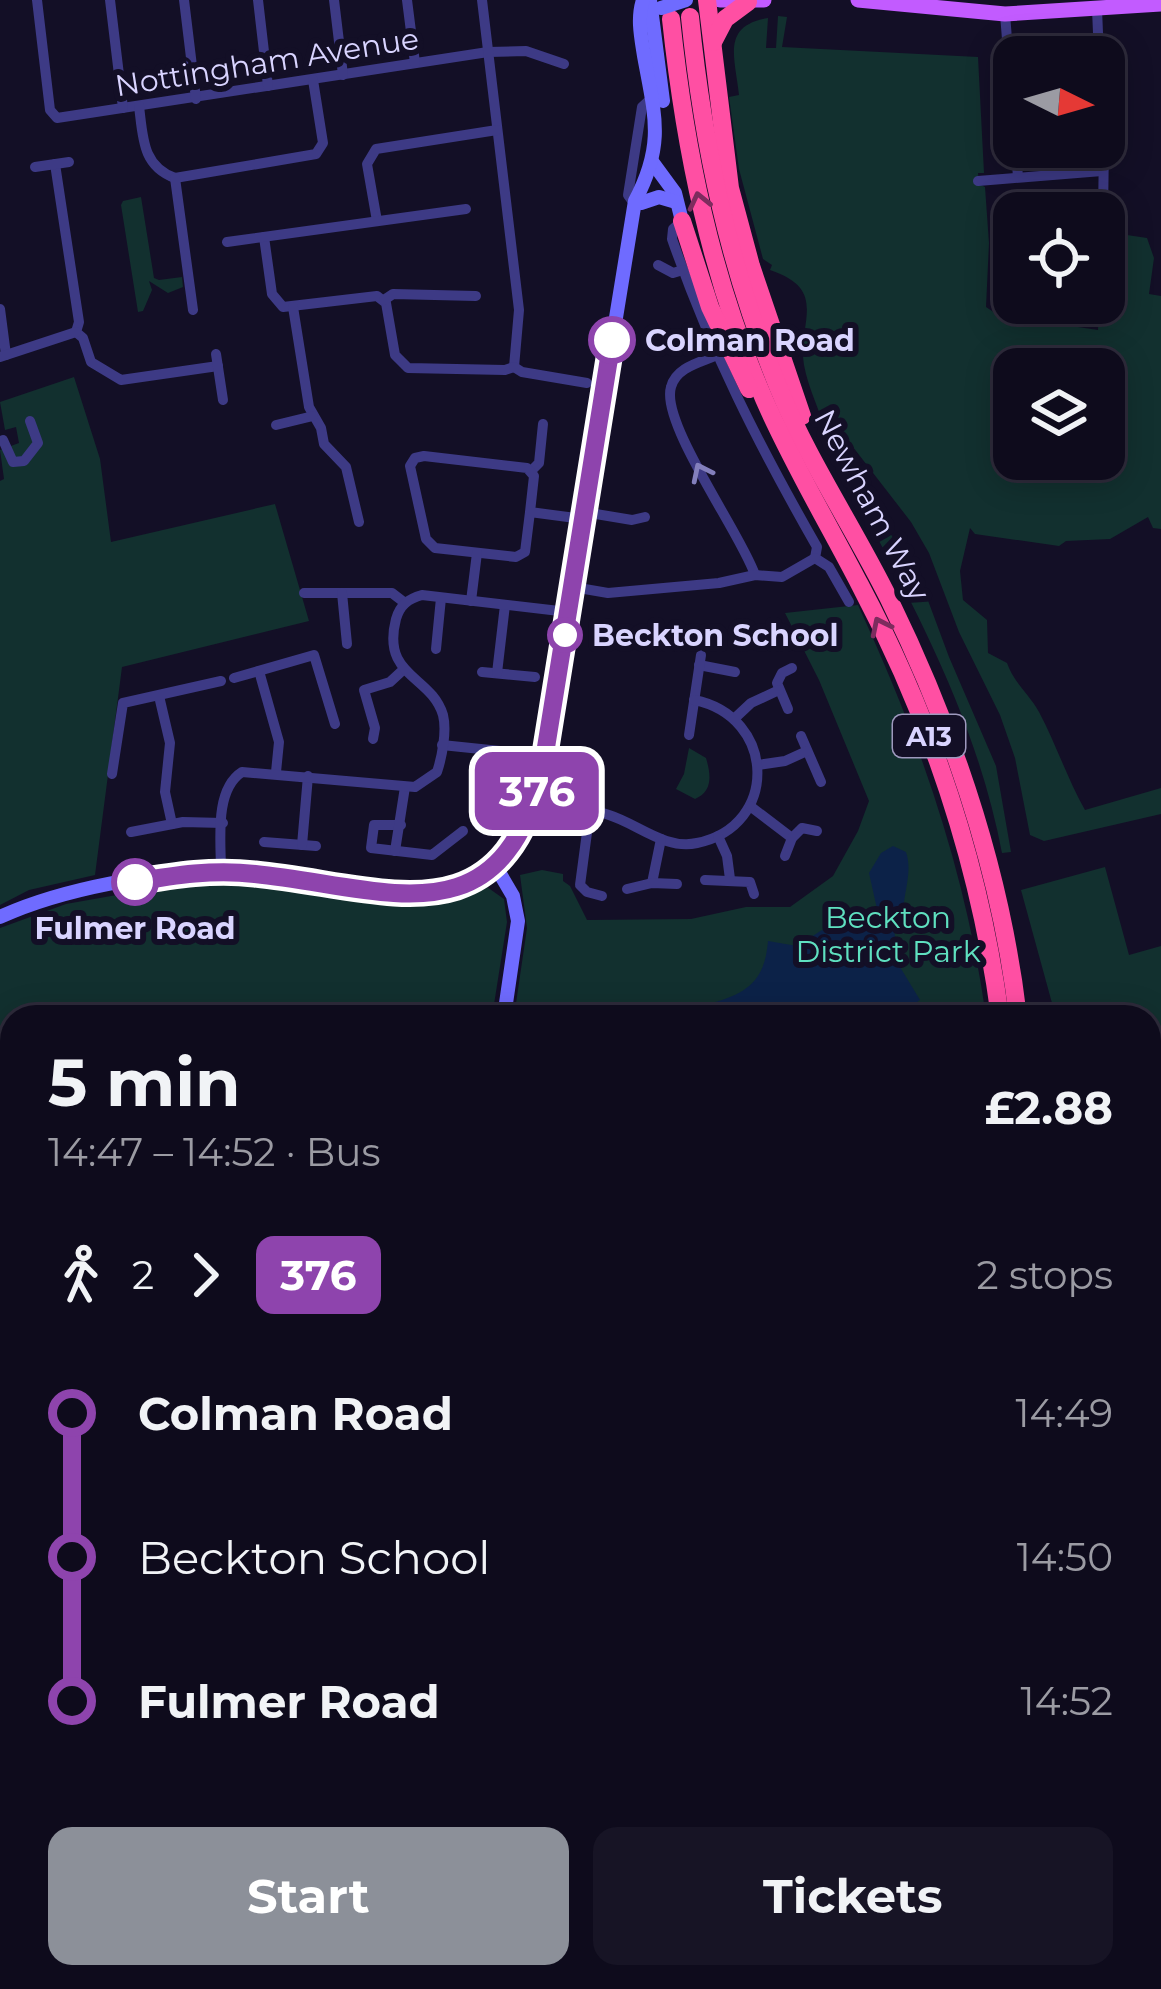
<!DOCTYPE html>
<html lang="en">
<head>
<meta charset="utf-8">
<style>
	body { margin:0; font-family:Montserrat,sans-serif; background:#171425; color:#f1f3f6; height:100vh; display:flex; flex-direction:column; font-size:45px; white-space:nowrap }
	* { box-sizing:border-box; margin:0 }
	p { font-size:39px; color:#9b9ba3 }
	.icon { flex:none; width:66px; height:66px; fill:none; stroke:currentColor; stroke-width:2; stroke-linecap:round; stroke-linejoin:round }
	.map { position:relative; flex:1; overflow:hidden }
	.side { position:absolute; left:0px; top:1005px; width:1161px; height:984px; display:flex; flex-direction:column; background:#0e0b1c; border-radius:36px 36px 0 0; box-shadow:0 6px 30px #0003,0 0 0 3px #2e2b3b }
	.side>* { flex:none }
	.badge { padding:0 24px; border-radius:18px; font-size:42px; line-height:78px }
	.needle { width:78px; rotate:95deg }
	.fabs { position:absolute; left:993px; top:36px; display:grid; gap:24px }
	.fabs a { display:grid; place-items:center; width:132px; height:132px; border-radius:24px; background:#0e0b1c; box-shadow:0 6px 30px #0003,0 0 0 3px #2e2b3b; font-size:60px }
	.map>.badge { position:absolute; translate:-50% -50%; box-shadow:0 0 0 6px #fff }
	.legs { display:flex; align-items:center; gap:18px; height:132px; padding:0 48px; font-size:39px }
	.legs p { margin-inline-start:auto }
	.overview { display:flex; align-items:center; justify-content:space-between; height:204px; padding:0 48px }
	h1 { font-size:66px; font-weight:700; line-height:90px }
	.action { display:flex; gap:24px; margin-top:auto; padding:24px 48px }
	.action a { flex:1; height:138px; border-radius:24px; background:#8c9099; color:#fff; font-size:48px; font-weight:700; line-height:138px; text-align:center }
	.action a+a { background:#171425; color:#f1f3f6 }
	ul { padding:0 48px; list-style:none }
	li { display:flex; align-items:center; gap:42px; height:144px; font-size:45px }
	li i { display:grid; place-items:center; width:18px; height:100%; margin:0 15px; background:currentColor }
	li i::after { content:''; width:30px; height:30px; margin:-15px; border:9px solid; border-radius:50%; background:#0e0b1c }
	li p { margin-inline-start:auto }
	li:first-child i { background:linear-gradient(#0000 50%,currentColor 0) }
	li:last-child i { background:linear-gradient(currentColor 50%,#0000 0) }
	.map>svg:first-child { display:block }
</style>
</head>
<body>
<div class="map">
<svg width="1161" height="1989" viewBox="0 0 1161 1989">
	<rect width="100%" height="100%" fill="#130f26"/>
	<!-- green -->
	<g fill="#12302f" fill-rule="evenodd">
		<path d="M778 16 787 17 782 47 978 57 984 173H978L979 184 985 187 989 243 986 307 998 315 1098 330 1099 303H1104L1107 232 1147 238 1154 258 1149 294 1161 296V529L1153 528 1148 517 1110 539 1066 541 1059 546 975 534 970 528 960 571 963 600 987 620 988 653 1007 663C1014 683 1029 694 1039 712 1056 744 1067 778 1085 810L1161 788V814L1044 841 1030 835 1015 758 1000 715 959 632 929 553 911 522 846 438 832 428 825 429C819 409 808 387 804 365 797 323 830 290 770 270L772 265 763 259 739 169 729 97 739 95C735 57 721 26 768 18L766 48H776ZM1014 369H1104V459H1014Z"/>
		<polygon points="141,197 154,278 159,280 182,277 183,287 168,293 149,281 152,290 143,311 138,312 121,205 123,201"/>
		<polygon points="74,377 100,459 111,542 275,504 309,621 122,667 95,875 29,890 0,905 0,481 4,479 0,450 19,443 16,427 5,430 0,402"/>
		<path d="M836 462 873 507 920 579 949 657 996 766 1011 852 1002 853C975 711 905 588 836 462Z"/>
		<path d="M858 605C919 737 966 872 986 1017H514L527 928 520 875 542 870 563 874V881L570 886 587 920 691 919 746 907H790L833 876 858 831 869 801 819 680 785 613Z"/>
		<path d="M689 748 706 758C711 775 713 791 695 799L676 789 684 774Z"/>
		<polygon points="1105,867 1129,955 1161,946 1161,1179 1149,1180 1149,1017 1046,1017 1055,1014 1021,890"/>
		<polygon points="190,882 278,886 377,903 431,902 487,887 504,899 507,922 492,1017 12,1017 12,1182 0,1188 0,928 66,904"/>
		<polygon points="1161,1842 1161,1989 1115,1989 1119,1977 1149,1977 1149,1884"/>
		<polygon points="0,1845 12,1846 12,1977 25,1977 25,1989 0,1989"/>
	</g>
	<!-- water -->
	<path fill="#0c2248" d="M893 846 906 852C914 875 900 899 904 921L894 930 900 967 920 1000 917 1002 928 1017H717L712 1003C749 993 765 979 768 941L797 946 822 930 828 934 836 929 871 922 877 909 869 873 881 853Z"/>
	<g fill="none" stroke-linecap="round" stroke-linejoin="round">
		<!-- street -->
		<g stroke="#3d3a85" stroke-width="10">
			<polyline points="37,0 50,110 57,118 488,52 526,51 564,64"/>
			<polyline points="110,0 123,108"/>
			<polyline points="184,0 196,99"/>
			<polyline points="258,0 268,86"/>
			<polyline points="334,0 343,75"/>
			<polyline points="407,0 415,63"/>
			<polyline points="482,0 519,310 514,367"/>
			<polyline points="1097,9 1099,57"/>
			<polyline points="1005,14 1018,177"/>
			<path d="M139 106C143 137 142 166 175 178"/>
			<polyline points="55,164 79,322 76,332 83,338 91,362 121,380 218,366"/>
			<polyline points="35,167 69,162"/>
			<polyline points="175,178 316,154 323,143 313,80"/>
			<polyline points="175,178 193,310"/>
			<polyline points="978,181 1102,171"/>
			<polyline points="636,206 628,195 642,107 653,97"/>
			<polyline points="1103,213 1104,146"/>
			<polyline points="377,221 367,164 376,149 497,130"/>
			<path d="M682 221 673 229 672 239C712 353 757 442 817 547L815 558 829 567 849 602"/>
			<polyline points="264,237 272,294 283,307 377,296 386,303 395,355 408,368 505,370 514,367"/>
			<polyline points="227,242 466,209"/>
			<polyline points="658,265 673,273 683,270"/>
			<polyline points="384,300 393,294 476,296"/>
			<polyline points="293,307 309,407 321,428 324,444 346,467 359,522"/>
			<polyline points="0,309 6,355"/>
			<polyline points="216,354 223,400"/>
			<path d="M715 356C698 363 676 368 671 387 660 423 742 535 755 575"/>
			<polyline points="0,357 76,332"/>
			<polyline points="514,367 522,372 587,383"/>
			<polyline points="276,425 313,416"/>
			<polyline points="3,440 13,462 24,461 38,443 30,421"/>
			<polyline points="531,471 539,463 543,424"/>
			<polyline points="530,512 534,476 527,468 424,456 415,458 410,466 426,539 435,548 516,557 525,552 530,512 583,519"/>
			<polyline points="584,512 632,520 645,517"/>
			<polyline points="573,587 608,593 719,583 755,575 782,577 815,558"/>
			<polyline points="304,593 392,593 405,603"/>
			<polyline points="342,593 347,644"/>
			<polyline points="471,601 477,553"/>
			<polyline points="436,649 441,598"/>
			<polyline points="699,665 735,672"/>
			<polyline points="259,671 279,742 276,772"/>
			<polyline points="482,672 535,677"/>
			<polyline points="497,673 505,605"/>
			<polyline points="234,678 314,655 335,724"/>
			<polyline points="159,696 170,743 165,792 172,824"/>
			<polyline points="788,709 777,683 782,673 792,668"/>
			<polyline points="735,718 751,703 779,690"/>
			<polyline points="689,735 701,655"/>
			<polyline points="801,736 821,782"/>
			<polyline points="373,739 375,728 364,690 390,682 403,670"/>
			<polyline points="442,745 500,751 492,816"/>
			<polyline points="758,765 785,761 807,751"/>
			<polyline points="112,774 123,703 221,681"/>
			<path d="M535 801C559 805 585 807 609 815 638 824 665 850 697 843 780 826 776 716 694 700"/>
			<polyline points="750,806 792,838"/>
			<polyline points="590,810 580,885 587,892 602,896"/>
			<polyline points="401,825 374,825 371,848 432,855 463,831"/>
			<polyline points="131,832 183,822 223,823"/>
			<polyline points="718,836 727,856 730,879"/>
			<polyline points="264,842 316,846"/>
			<polyline points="302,845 308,776"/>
			<polyline points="395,851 405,787"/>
			<polyline points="785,856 792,838 802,828 817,831"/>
			<path d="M221 871C221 841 214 790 242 772L415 787 437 772C442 757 447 731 443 715 431 675 381 677 396 619 400 605 408 599 422 595L568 612"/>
			<polyline points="705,880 750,882 754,894"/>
			<polyline points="652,883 661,839"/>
			<polyline points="627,889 652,883 677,884"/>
			<polyline points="0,1256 12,1247"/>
			<polyline points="1149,1311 1161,1243"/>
			<polyline points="8,1342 12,1343"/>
			<polyline points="0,1399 12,1400"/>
			<polyline points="0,1507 12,1508"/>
			<polyline points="1149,1600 1161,1603"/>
			<polyline points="0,1604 12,1606"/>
			<polyline points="0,1692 5,1693 0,1722"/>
			<polyline points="1149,1723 1161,1675"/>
			<polyline points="0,1777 4,1751"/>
			<polyline points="0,1809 12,1811"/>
			<polyline points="320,1977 388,1989"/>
			<polyline points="209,1989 210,1977"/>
			<polyline points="439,1989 441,1977"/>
			<polyline points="520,1989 522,1977"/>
			<polyline points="600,1989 602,1977"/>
			<polyline points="803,1989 806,1977"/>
			<polyline points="890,1989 890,1977"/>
			<polyline points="984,1989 987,1977"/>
			<polyline points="1075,1989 1078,1977"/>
		</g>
		<!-- secondary -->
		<g stroke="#6f6bff" stroke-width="14">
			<polyline points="650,0 663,101"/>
			<polyline points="653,163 675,193 682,221"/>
			<polyline points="641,203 659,197 676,202"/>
			<polyline points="496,867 513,896 518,921 504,1017"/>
			<path d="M0 917C61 889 157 871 224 872 360 874 494 961 542 772L635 201C665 144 655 116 644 56 641 37 637 18 643 0"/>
			<polyline points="347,1989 349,1977"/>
		</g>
		<!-- primary -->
		<g stroke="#c25bff" stroke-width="15">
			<polyline points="720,0 764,0"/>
			<polyline points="858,0 1005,14 1161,4"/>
		</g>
		<!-- highway -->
		<g stroke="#ff4fa3" stroke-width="18">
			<polyline points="707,0 730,188 751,266 802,416"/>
			<path d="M690 17C703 146 729 268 779 389 809 462 854 528 889 599 953 730 1001 872 1018 1017"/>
			<path d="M671 19C685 150 711 278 764 399 792 463 828 523 860 585 932 721 980 865 1000 1017"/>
			<polyline points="713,42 725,19 748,2"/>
			<polyline points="682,221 710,307 749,389"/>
			<polyline points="844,1989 846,1977"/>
			<polyline points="862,1989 864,1977"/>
		</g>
		<!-- secondary-bridge -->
		<polyline stroke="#6f6bff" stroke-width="14" points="661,8 686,0"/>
	</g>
	<!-- one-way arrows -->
	<defs><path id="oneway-chevron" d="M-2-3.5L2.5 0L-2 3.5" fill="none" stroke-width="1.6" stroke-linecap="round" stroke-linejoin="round" transform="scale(3)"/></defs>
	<g stroke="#7d2c5e">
		<use href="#oneway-chevron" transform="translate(699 201) rotate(-103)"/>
		<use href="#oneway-chevron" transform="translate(880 626) rotate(-116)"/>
	</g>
	<use stroke="#837fbc" href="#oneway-chevron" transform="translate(701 472) rotate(-116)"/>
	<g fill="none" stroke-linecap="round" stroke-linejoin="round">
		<defs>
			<path id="line-1" d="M135 882C175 875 214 869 255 874 385 887 499 944 542 772L612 340"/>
		</defs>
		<!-- line-1 casing -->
		<use href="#line-1" stroke="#fff" stroke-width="27"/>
		<!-- line-1 -->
		<use href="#line-1" stroke="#8e44ad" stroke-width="18"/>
	</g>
	<!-- markers -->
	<g fill="#fff" stroke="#8e44ad" stroke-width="6">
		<circle cx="612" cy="340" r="21"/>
		<circle cx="565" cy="635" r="15"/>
		<circle cx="135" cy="882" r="21"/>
	</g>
	<g text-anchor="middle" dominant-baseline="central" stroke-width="12" stroke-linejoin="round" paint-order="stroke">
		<!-- shield labels -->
		<rect fill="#130f26" stroke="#9e99be" stroke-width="3" x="893" y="715" width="72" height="42" rx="9"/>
		<g font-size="27" font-weight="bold" fill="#d9d4ff">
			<text x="929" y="736">A13</text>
		</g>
		<!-- street labels -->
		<g font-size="30" fill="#d9d4ff" stroke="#130f26">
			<text transform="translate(267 62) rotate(-9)">Nottingham Avenue</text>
			<text transform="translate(872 505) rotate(62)">Newham Way</text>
		</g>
		<!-- stop labels -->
		<g font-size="30" font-weight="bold" fill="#d9d4ff" stroke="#130f26" text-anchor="start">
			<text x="645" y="340">Colman Road</text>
			<text x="592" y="635">Beckton School</text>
			<text x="135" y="928" text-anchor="middle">Fulmer Road</text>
		</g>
		<!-- park labels -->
		<g font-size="30" fill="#5fe0c0" stroke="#130f26">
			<text x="888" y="917">Beckton<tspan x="888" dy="34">District Park</tspan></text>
		</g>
	</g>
</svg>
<div class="fabs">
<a><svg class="needle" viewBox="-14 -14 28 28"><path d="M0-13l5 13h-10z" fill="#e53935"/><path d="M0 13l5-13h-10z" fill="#9b9ba3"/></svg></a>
<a><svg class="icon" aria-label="locate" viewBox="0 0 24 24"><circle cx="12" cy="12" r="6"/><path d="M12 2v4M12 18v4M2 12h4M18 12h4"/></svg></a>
<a><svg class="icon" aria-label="layers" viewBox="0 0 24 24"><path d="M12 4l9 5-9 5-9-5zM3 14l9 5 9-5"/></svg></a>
</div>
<b class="badge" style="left:537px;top:791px;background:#8e44ad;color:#fff">376</b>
<section class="side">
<div class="overview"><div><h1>5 min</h1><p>14:47 – 14:52 · Bus</p></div><b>£2.88</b></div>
<div class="legs"><svg class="icon" aria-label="walk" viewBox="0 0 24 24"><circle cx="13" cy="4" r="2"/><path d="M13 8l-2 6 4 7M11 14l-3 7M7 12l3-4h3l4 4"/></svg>2<svg class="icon" aria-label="forward" viewBox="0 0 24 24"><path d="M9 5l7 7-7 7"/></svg><b class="badge" style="background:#8e44ad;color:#fff">376</b><p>2 stops</p></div>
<ul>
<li><i style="color:#8e44ad"></i><b>Colman Road</b><p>14:49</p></li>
<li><i style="color:#8e44ad"></i><span>Beckton School</span><p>14:50</p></li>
<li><i style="color:#8e44ad"></i><b>Fulmer Road</b><p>14:52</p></li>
</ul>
<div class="action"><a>Start</a><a>Tickets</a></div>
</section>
</div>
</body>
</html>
